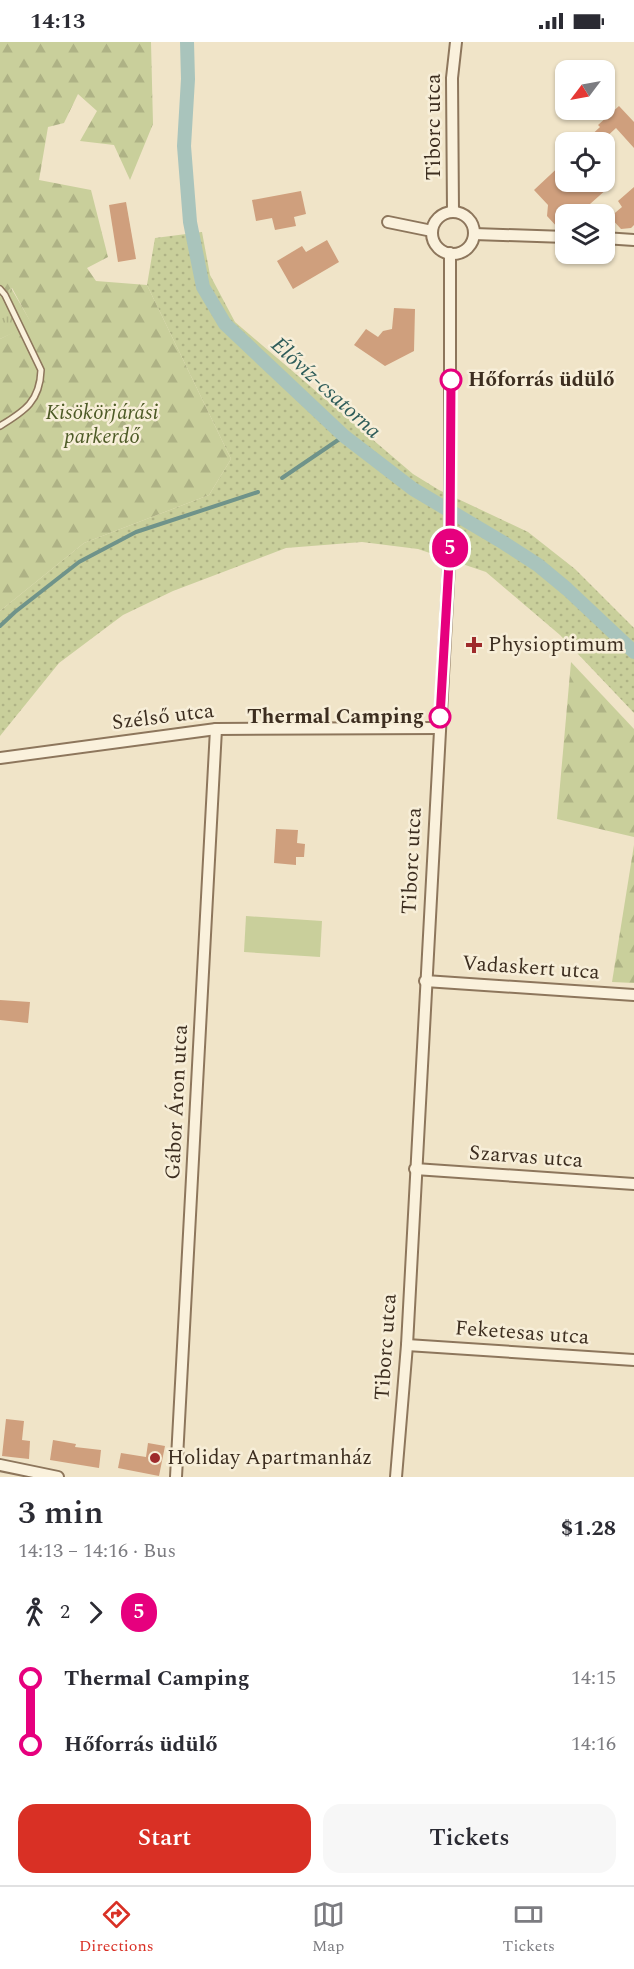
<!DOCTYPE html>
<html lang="en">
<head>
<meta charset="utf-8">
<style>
	body { margin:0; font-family:Spectral,serif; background:#f7f7f7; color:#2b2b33; height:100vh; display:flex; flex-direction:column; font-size:22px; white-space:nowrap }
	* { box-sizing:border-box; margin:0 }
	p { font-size:20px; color:#7c7c81 }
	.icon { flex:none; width:33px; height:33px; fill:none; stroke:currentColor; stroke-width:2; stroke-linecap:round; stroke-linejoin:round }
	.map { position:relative; height:1435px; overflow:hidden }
	.details { display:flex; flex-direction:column; background:#fff; flex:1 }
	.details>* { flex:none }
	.badge { padding:0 12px; border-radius:20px; font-size:21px; line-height:39px }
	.needle { width:39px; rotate:238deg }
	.tools { position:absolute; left:555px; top:18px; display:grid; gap:12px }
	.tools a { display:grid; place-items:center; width:60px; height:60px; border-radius:12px; background:#fff; box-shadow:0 2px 4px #0004; font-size:30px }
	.map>.badge { position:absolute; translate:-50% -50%; box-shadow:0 0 0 3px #fff }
	.legs { display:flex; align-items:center; gap:9px; height:66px; padding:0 18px; font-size:20px }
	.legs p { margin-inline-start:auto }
	.summary { display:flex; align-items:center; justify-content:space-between; height:102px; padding:0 18px }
	h1 { font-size:33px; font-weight:600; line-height:45px }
	.primary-button { display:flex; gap:12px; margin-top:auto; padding:12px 18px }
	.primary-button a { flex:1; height:69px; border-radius:18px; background:#d93025; color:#fff; font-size:24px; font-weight:600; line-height:69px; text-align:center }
	.primary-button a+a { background:#f7f7f7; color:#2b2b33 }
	ul { padding:0 18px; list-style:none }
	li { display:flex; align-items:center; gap:21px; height:66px; font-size:22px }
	li i { display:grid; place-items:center; width:9px; height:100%; margin:0 8px; background:currentColor }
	li i::after { content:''; width:15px; height:15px; margin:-8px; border:4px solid; border-radius:50%; background:#fff }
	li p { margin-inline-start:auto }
	li:first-child i { background:linear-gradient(#0000 50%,currentColor 0) }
	li:last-child i { background:linear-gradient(currentColor 50%,#0000 0) }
	.status { display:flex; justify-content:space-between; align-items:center; height:42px; padding:0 30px; background:#fff; direction:ltr }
	.status svg { height:16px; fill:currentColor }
	.dock { display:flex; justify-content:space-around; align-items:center; height:84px; border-top:2px solid #e1e1e2; background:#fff; font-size:16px; color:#7c7c81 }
	.dock a { display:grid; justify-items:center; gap:3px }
	.dock .on { color:#d93025 }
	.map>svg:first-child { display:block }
</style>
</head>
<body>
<div class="status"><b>14:13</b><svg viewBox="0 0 49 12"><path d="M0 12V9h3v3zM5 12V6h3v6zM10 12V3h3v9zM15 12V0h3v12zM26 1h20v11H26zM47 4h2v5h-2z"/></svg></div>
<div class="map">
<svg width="634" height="1435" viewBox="0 0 634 1435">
	<defs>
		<pattern id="grass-dots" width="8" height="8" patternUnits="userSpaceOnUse" patternTransform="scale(1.5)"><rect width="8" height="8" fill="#c9cf9b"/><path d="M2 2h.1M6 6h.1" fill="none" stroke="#aeb285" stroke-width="1.8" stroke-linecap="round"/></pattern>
		<pattern id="forest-firs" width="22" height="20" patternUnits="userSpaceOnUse" patternTransform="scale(1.5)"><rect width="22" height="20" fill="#c9cf9b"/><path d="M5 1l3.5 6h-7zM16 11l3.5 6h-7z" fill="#aeb285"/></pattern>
		<pattern id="park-tufts" width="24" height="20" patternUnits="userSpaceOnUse" patternTransform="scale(1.5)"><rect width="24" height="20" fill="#c9cf9b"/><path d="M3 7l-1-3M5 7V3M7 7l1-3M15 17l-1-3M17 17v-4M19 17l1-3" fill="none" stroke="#aeb285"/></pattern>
	</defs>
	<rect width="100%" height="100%" fill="#f0e4c8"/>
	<!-- grass -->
	<polygon fill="url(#grass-dots)" points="202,190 210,233 235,280 413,432 439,448 528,490 575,527 634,586 634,671 560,593 486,530 418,507 362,500 286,506 173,549 123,573 59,621 0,694 0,569 84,501 209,453 231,417 147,243 155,196"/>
	<!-- forest -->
	<g fill="url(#forest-firs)">
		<polygon points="0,0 151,0 153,82 130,138 114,103 80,99 97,69 78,52 64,81 48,85 39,138 91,148 108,215 87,226 96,239 147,243 231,417 209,453 84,501 0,569 0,297 31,281 12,246 0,255"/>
		<polygon points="571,620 634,687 634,795 557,777"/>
		<polygon points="634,803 634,941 612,940"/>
	</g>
	<!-- park -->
	<polygon fill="url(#park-tufts)" points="11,246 32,282 0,297 0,255"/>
	<!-- pitch -->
	<polygon fill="#c9cf9b" points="246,874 322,879 320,915 244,910"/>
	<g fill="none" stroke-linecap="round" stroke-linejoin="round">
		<!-- stream -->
		<g stroke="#6f938a" stroke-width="4">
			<polyline points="282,436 344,394"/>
			<polyline points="0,584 15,570 79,520 136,490 258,450"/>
		</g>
		<!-- canal -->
		<polyline stroke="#a9c4bc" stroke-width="14" points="187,0 188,37 184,104 190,180 203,245 225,282 344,394 413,447 504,501 538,523 567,547 634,610"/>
	</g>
	<!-- building -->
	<g fill="#cf9f7d">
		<polygon points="619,64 634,80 634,106 616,86 601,100 584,100 600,85 598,83"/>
		<polygon points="566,118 566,140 602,140 608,146 590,162 600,172 566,172 566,187 559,187 547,174 548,163 534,148"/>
		<polygon points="634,145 634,183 631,186 621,187 610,175 622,165 618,159"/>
		<polygon points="301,149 306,172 294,175 296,184 275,188 272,176 256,179 252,158"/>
		<polygon points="126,160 136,217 118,220 109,163"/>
		<polygon points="327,198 339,220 293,247 277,219 302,204 306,210"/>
		<polygon points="394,266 415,267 414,309 385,324 354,303 366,287 378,295 383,289 392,287"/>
		<polygon points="276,787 298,788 297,801 305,802 304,815 296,815 296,823 274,821"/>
		<polygon points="0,958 30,960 28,981 0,978"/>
		<polygon points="6,1377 24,1379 22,1398 30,1399 29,1417 2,1414"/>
		<polygon points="53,1398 76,1402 75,1405 101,1408 99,1426 50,1418"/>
		<polygon points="148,1401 165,1404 159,1434 118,1426 121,1411 146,1415"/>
	</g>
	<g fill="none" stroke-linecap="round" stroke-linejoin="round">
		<defs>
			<path id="lane" d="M0 247 5 253 41 328C40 359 25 369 0 384"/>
			<g id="street">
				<polyline points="453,170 452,36 456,0"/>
				<circle cx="453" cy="191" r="21"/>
				<polyline points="388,180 432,189"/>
				<polyline points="474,192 566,195"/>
				<polyline points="604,196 634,198"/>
				<polyline points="0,716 216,687 440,686"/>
				<polyline points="425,939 634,953"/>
				<polyline points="415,1127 634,1142"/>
				<polyline points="407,1303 634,1318"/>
				<polyline points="0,1423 58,1435"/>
				<polyline points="176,1435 216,687"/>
				<polyline points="396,1435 407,1303 450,503 450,211"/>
			</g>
		</defs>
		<!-- lane casing -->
		<use href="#lane" stroke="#8d765c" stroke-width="8"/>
		<!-- street casing -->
		<use href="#street" stroke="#8d765c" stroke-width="14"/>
		<!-- lane -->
		<use href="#lane" stroke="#faf1dc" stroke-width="5"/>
		<!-- street -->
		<use href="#street" stroke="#faf1dc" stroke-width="10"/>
	</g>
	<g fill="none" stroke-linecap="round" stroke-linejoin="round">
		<defs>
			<polyline id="line-1" points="440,675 450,503 451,338"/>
		</defs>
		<!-- line-1 casing -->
		<use href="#line-1" stroke="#fff" stroke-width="14"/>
		<!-- line-1 -->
		<use href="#line-1" stroke="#e6007e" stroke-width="9"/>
	</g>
	<!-- markers -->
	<g fill="#fff" stroke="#e6007e" stroke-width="3">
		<circle cx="451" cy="338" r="10"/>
		<circle cx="440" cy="675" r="10"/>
	</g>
	<g fill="#9e2a2b" stroke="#f7eed8" stroke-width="2">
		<path d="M471 594h6v6h6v6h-6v6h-6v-6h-6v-6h6z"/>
		<circle cx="155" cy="1416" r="6"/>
	</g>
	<g text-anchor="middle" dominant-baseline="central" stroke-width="5" stroke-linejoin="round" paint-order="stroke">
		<!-- street labels -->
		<g font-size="21" fill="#3d2e20" stroke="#f7eed8">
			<text transform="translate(434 85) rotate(-90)">Tiborc utca</text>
			<text transform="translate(163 675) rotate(-7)">Szélső utca</text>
			<text transform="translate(412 819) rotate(-87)">Tiborc utca</text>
			<text transform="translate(531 926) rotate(4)">Vadaskert utca</text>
			<text transform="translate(177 1060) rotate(-87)">Gábor Áron utca</text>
			<text transform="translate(526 1115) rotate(4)">Szarvas utca</text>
			<text transform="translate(522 1291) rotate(4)">Feketesas utca</text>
			<text transform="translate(386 1305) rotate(-86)">Tiborc utca</text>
		</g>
		<!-- stop labels -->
		<g font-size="21" font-weight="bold" fill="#3d2e20" stroke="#f7eed8" text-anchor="start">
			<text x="468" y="338">Hőforrás üdülő</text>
			<text x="424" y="675" text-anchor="end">Thermal Camping</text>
		</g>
		<!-- park labels -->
		<g font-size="21" font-style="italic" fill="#4d5a26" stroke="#f7eed8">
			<text x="102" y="371">Kisökörjárási<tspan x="102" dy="24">parkerdő</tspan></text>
		</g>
		<!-- poi labels -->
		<g font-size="21" fill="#3d2e20" stroke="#f7eed8" text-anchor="start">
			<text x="488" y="603">Physioptimum</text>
			<text x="167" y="1416">Holiday Apartmanház</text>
		</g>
		<!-- water labels -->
		<g font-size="22" font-style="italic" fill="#2f5d5a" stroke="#f7eed8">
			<text transform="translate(326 346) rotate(42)">Élővíz-csatorna</text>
		</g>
	</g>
</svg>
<div class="tools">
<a><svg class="needle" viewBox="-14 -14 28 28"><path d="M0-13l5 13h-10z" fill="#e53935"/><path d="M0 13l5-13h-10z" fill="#7c7c81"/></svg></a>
<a><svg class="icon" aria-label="locate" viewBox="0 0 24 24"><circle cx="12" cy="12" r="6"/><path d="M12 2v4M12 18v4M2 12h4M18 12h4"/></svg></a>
<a><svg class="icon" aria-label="layers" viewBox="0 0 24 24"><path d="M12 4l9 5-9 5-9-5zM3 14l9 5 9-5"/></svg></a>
</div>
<b class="badge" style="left:450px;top:506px;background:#e6007e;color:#fff">5</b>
</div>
<section class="details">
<div class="summary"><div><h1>3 min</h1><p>14:13 – 14:16 · Bus</p></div><b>$1.28</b></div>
<div class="legs"><svg class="icon" aria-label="walk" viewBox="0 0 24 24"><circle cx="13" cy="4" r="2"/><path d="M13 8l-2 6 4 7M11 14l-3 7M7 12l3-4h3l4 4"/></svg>2<svg class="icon" aria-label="forward" viewBox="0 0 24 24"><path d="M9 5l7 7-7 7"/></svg><b class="badge" style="background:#e6007e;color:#fff">5</b></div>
<ul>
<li><i style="color:#e6007e"></i><b>Thermal Camping</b><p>14:15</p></li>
<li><i style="color:#e6007e"></i><b>Hőforrás üdülő</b><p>14:16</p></li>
</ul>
<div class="primary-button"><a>Start</a><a>Tickets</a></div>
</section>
<nav class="dock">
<a class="on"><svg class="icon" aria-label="directions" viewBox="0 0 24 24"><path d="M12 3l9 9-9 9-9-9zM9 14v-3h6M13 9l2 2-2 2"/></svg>Directions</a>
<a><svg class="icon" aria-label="map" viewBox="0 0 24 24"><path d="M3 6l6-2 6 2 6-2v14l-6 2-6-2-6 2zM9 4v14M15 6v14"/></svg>Map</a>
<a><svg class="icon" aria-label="tickets" viewBox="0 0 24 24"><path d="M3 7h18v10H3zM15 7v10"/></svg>Tickets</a>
</nav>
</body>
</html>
